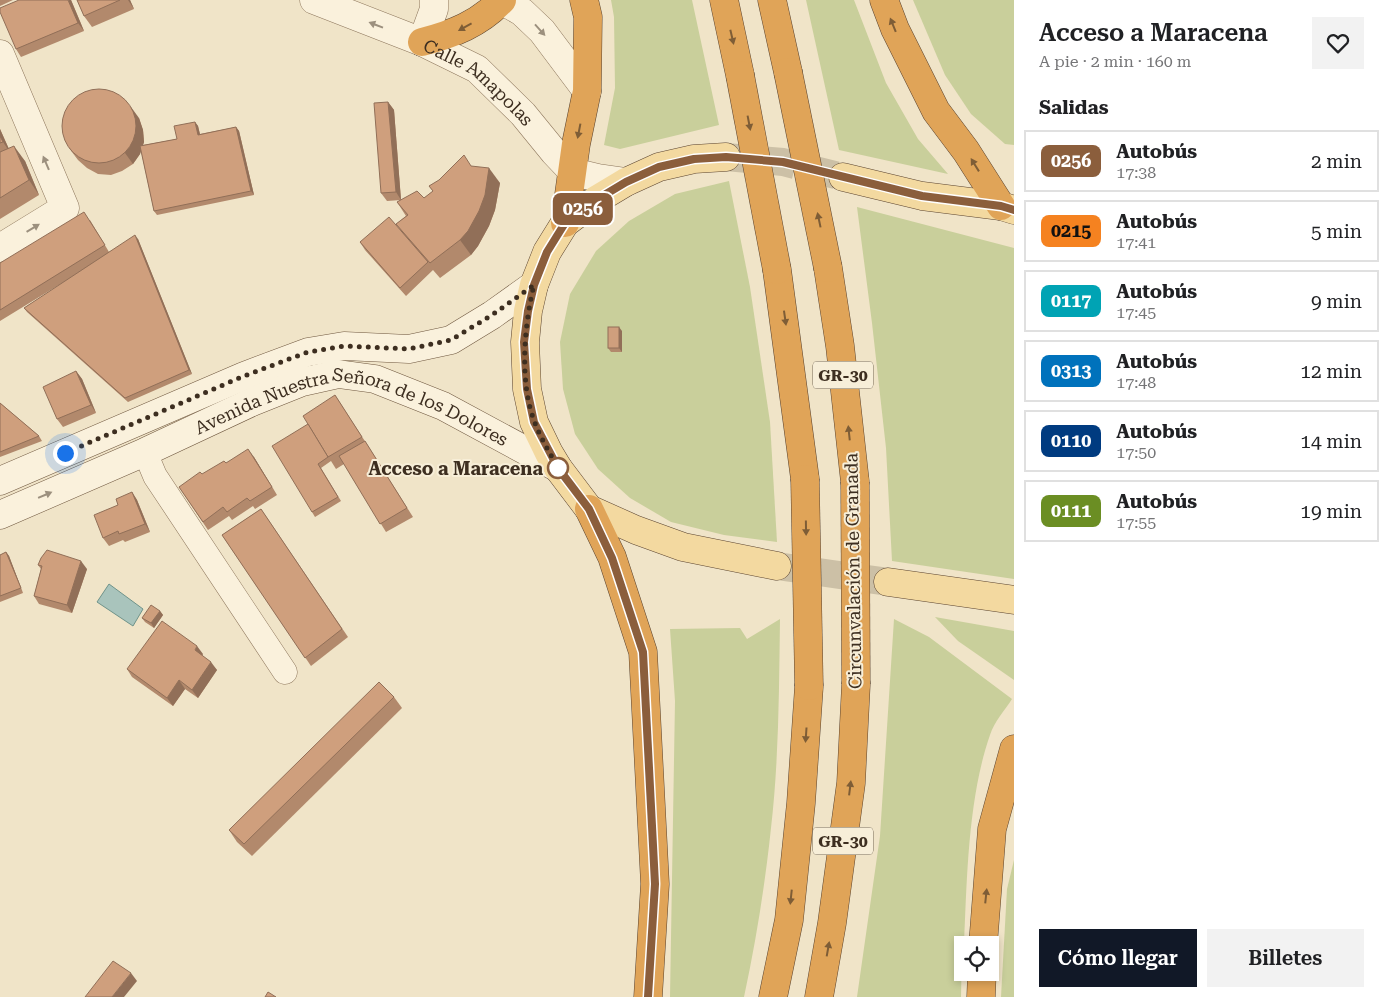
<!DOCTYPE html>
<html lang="es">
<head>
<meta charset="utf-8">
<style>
	body { margin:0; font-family:"Roboto Serif",serif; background:#f2f2f2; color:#202124; height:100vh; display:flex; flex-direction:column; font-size:19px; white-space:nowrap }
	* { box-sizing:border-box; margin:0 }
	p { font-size:16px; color:#757577 }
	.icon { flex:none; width:28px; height:28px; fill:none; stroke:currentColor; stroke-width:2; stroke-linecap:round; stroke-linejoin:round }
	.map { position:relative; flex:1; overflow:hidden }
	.panel { display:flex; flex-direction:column; background:#fff; width:375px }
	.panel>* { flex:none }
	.badge { padding:0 10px; border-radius:8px; font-size:18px; line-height:32px }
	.fabs { position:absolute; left:954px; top:936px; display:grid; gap:10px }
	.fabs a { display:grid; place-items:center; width:45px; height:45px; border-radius:0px; background:#fff; box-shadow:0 2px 8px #0003; font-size:25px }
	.you { position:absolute; width:25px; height:25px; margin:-12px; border:4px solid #fff; border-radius:50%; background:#1a73e8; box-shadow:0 0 0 8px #1a73e833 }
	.map>.badge { position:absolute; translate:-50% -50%; box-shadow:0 0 0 2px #fff }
	h2 { padding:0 25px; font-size:19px; line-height:45px }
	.round { display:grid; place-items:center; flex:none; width:52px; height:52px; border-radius:0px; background:#f2f2f2 }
	.summary { display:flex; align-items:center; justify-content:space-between; height:85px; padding:0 25px }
	h1 { font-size:24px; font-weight:600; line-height:38px }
	.primary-button { display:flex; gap:10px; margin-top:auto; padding:10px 25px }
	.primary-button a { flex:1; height:58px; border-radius:0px; background:#111827; color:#fff; font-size:20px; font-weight:600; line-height:58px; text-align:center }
	.primary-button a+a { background:#f2f2f2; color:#202124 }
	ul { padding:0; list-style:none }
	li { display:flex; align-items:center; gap:15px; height:62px; margin:0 10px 8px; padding:0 15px; border:2px solid #e0e0e0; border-radius:0px }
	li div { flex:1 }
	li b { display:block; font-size:19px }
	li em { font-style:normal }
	li .badge { min-width:55px; font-weight:700; text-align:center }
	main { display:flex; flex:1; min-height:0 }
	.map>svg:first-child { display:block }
</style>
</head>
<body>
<main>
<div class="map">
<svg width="1014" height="997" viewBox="0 0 1014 997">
	<rect width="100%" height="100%" fill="#f0e4c8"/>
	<!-- green -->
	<g fill="#c9cf9b">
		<polygon points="611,0 692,0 719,125 620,149 604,145 615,88 614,17"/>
		<polygon points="806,0 854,0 886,83 918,139 948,174 839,150"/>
		<polygon points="913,0 1014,0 1014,145 1005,144 971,114 945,75"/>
		<polygon points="729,181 750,287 770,422 777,542 724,535 671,522 630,498 598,469 575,434 563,389 560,342 570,294 596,251 629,221 675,194"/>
		<polygon points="857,207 1014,248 1014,579 892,561 886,448 872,323"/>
		<polygon points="935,617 1014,631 1014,680 958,641"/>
		<path d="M780 619C779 688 779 759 771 828 765 885 756 941 744 997H670L675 701 670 629 740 628 747 639Z"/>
		<path d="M894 619 929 637 1012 699C1005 710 994 722 990 735 968 798 967 878 964 945H962L961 997H857L880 836Z"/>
		<polygon points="1014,860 1014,997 1001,997 1007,889"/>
	</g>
	<!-- water -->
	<polygon fill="#a9c4bc" stroke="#6f938a" points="109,584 143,609 133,626 97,602"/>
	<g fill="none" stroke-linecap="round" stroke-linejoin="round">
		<!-- primary-tunnel -->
		<g stroke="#ccc0a6" stroke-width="28" stroke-dasharray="28 14" stroke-linecap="butt">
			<polyline points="726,157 783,162 843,177"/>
			<polyline points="777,566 888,582"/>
		</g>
		<defs>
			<polyline id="minor" points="145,452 155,476 285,672"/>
			<g id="tertiary">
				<path id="s1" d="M314 0 422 42 477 69 523 114 554 152 573 172 598 178 626 182"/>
				<polyline points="501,0 522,12 542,31 587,91"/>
				<polyline points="422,42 434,9 434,0"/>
				<polyline points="0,54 65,208 0,248"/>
			</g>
			<g id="secondary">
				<polyline points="0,481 244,376 308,352 344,346 409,349 451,340 492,315 534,285"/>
				<path id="s2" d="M0 515 145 452 252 402 302 382 338 374 375 379 443 406 558 468"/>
			</g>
			<g id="primary">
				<polyline points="726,157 694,159 659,167 626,182 596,200 565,223 547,252 534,285 528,311 525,342 527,389 534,422 549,453 558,468 589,509 636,530 683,547 777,566"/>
				<polyline points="843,177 922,196 1001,206 1014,210"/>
				<polyline points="888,582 1014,600"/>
			</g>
			<g id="motorway">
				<polyline points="724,0 740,75"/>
				<polyline points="772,0 788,72"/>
				<polyline points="884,0 895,29 936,111 966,151 1001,206"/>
				<path d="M422 42C453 34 479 24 502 0"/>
				<polyline points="565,223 576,144 587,91 588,17 584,0"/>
				<polyline points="828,268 840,346 855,482"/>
				<polyline points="777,270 805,479"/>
				<polyline points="589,509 612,557 643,652 655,884 648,997"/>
				<polyline points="983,945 992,829 1014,749"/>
				<polyline points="773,997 789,920 801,803 809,686"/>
				<polyline points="819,997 832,923 851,783 856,684"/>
				<polyline points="981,997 982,972"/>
			</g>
		</defs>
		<!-- minor casing -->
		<use href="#minor" stroke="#8d765c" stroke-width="25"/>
		<!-- tertiary casing -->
		<use href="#tertiary" stroke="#8d765c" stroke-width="29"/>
		<!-- secondary casing -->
		<use href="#secondary" stroke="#6f573f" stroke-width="29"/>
		<!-- primary casing -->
		<use href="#primary" stroke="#5b4430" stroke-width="29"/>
		<!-- motorway casing -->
		<use href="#motorway" stroke="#5b4430" stroke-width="29"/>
		<!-- minor -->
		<use href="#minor" stroke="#faf1dc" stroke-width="24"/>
		<!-- tertiary -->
		<use href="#tertiary" stroke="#faf1dc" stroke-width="28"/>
		<!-- secondary -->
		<use href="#secondary" stroke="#faf1dc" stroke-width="28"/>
		<!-- primary -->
		<use href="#primary" stroke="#f3d9a0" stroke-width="28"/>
		<!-- motorway -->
		<use href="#motorway" stroke="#e0a458" stroke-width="28"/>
		<defs>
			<g id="motorway-bridge">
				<polyline points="788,72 828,268"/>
				<polyline points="740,75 777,270"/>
				<polyline points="805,479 809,686"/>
				<polyline points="855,482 856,684"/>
			</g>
		</defs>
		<!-- motorway-bridge casing -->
		<use href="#motorway-bridge" stroke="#5b4430" stroke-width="29" stroke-linecap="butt"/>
		<!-- motorway-bridge -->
		<use href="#motorway-bridge" stroke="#e0a458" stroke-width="28"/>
	</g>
	<!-- wall -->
	<g fill="#b2896c">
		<polygon points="0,0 13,0 0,6"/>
		<polygon points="71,0 84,31 21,57 16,49"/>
		<polygon points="77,0 130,0 134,9 92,27 84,16"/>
		<polygon points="388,102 394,110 401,200 424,198 433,191 429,186 471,166 500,183 495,210 489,226 478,246 471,255 440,278 433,270 406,296 365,250 360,242 401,231 396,224 406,216 397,202 401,200 387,201 381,193"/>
		<polygon points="139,118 143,130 144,142 143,145 177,139 195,122 198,126 200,134 236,127 239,131 254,195 157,215 154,211 141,151 140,154 133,164 122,171 111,175 98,174 87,168 78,160 69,148"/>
		<polygon points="0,129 9,149 25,161 39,195 0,219"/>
		<polygon points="90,220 109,252 138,239 192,374 128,402 27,312 24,308 67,280 0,321 0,263"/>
		<polygon points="622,331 622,352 611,352 608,348"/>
		<polygon points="76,371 82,379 96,413 63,427 57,419"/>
		<polygon points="335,395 370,449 413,517 386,532 344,464 336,469 331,461 321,468 341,501 315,517 312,512 308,424"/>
		<polygon points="0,403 39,436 42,441 0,457"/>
		<polygon points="254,457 277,495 255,509 253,506 232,520 229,516 208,530 179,487 226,463"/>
		<polygon points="132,492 137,500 150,532 125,542 123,540 109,546 103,538 118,505"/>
		<polygon points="261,509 348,637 311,666 222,535"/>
		<polygon points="6,552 9,556 23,593 0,602 0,555"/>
		<polygon points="38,565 87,569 72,613 39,604 34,596 41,569"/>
		<polygon points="160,611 163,615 154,628 145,622 142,618"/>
		<polygon points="203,654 202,656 217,670 198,698 185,689 173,706 132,677 127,669"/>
		<polygon points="394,697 402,708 252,856 237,842 229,830"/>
	</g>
	<!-- shaded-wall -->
	<g fill="#916f58">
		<polygon points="68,0 71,0 84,31 78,23"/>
		<polygon points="128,0 130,0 134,9"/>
		<polygon points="388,102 394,110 401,200 396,192"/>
		<polygon points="131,107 139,118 143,130 144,142 140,154 133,164 125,153"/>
		<polygon points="195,122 198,126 201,139 198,135"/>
		<polygon points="236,127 239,131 254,195 251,191"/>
		<polygon points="0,129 11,154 3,142 0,136"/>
		<polygon points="14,146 25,161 39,195 29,180"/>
		<polygon points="489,168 500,183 495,210 489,226 478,246 471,255 460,240"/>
		<polygon points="135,235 138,239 192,374 189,370"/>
		<polygon points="619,327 622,331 622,352 619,348"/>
		<polygon points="76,371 82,379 96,413 91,405"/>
		<polygon points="248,449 254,457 277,495 272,487"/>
		<polygon points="132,492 137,500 150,532 145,524"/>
		<polygon points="6,552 9,556 23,593 21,588"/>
		<polygon points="81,561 87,569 72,613 67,605"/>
		<polygon points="160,611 163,615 154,628 151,623"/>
		<polygon points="197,646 203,654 200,658 195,650"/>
		<polygon points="211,662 217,670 198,698 192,690"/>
		<polygon points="179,680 185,689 173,706 167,698"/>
		<polygon points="131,973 137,981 124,997 112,997"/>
	</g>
	<!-- building -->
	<g fill="#cf9f7d" stroke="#916f58">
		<polygon points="19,0 68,0 78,23 16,49 0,12 0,8"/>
		<polygon points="77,0 120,0 84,16"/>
		<circle cx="99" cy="126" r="37"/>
		<polygon points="388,102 396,192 381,193 374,103"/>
		<polygon points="195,122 198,135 236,127 251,191 154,211 140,146 177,139 174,126"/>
		<polygon points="0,136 3,142 0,143"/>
		<polygon points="14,146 29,180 0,198 0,152"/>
		<polygon points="464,155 471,166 489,168 485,195 479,211 468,231 460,240 430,263 396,224 408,215 397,202 417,191 424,198 433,191 429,186 439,180"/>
		<polygon points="84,212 105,245 0,310 0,263"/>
		<polygon points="389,217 428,262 400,288 360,242"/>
		<polygon points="135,235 189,370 125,398 24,308"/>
		<rect x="608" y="327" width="11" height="21"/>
		<polygon points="76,371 91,405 57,419 43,387"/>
		<polygon points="335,395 362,437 328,457 303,416"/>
		<polygon points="0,403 39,436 0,452"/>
		<polygon points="308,424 328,457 318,464 338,497 312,512 272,446"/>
		<polygon points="365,441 407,508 380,524 339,456"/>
		<polygon points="248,449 272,487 250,501 247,498 227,512 223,507 203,522 179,487 200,472 202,474 224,461 226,463"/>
		<polygon points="132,492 145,524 119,534 118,531 103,538 94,515 118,505 116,499"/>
		<polygon points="261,509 342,629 305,658 222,535"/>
		<polygon points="47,550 81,561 67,605 34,596 42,566 38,565 41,558"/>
		<polygon points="6,552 21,588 0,596 0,555"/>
		<polygon points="151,605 160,611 151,623 142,618"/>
		<polygon points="162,621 197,646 195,650 211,662 192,690 179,680 167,698 127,669"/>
		<polygon points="379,682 394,697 244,844 229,830"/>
		<polygon points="113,961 131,973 112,997 85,997"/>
		<polygon points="268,992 276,997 265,997"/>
	</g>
	<!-- one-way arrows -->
	<defs><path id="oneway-solid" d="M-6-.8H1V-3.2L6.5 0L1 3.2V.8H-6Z" transform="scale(1.25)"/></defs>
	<g fill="#9c907e">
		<use href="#oneway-solid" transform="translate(376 25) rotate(-159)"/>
		<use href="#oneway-solid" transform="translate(540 30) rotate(48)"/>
		<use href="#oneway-solid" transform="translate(46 163) rotate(-113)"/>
		<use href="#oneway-solid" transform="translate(33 228) rotate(-31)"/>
		<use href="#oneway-solid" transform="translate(45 495) rotate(-23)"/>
	</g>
	<g fill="#7e5d36">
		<use href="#oneway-solid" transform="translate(893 25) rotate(-112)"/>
		<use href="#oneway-solid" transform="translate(465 27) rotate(151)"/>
		<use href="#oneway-solid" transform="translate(732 37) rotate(77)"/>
		<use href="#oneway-solid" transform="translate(749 123) rotate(79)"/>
		<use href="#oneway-solid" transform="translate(579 131) rotate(101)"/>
		<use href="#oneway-solid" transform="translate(975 165) rotate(-122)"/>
		<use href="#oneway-solid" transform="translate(819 220) rotate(-102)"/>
		<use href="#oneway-solid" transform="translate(785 318) rotate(82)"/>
		<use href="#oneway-solid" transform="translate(849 433) rotate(-96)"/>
		<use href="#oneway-solid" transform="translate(806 528) rotate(89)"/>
		<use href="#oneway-solid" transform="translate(806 735) rotate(94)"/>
		<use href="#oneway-solid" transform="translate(850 788) rotate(-83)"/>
		<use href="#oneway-solid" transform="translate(986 896) rotate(-84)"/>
		<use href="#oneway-solid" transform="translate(791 897) rotate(96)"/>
		<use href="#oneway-solid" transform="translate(828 949) rotate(-80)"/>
	</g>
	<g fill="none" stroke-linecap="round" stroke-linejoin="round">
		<defs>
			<polyline id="line" points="648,997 655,884 643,652 612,558 589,509 558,468 534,422 527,389 524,342 528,311 534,285 547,252 565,223 596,200 626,182 659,167 694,159 726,157 783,162 922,196 1001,206 1014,210"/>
		</defs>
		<!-- line casing -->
		<use href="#line" stroke="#fff" stroke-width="11"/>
		<!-- line -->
		<use href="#line" stroke="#8b5e3c" stroke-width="8"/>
		<!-- walk -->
		<path stroke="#3d2e20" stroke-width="5" stroke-dasharray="0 9" d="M65 453 244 376 308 352 344 346 409 349 451 340 492 315 534 285C524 326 519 383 535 423 541 439 550 453 558 468"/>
	</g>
	<!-- markers -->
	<circle fill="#fff" stroke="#8b5e3c" stroke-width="2.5" cx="558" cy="468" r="10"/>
	<g text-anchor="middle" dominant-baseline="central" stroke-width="4" stroke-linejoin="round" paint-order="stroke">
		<!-- shield labels -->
		<g fill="#f7eed8" stroke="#756857" stroke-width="1">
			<rect x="813" y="361.5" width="60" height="27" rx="4"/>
			<rect x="813" y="827.5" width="60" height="27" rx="4"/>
		</g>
		<g font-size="16" font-weight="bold" fill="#3d2e20">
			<text x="843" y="375">GR-30</text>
			<text x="843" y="841">GR-30</text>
		</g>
		<!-- street labels -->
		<g font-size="18" fill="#3d2e20" stroke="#f7eed8">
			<text stroke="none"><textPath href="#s1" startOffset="186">Calle Amapolas</textPath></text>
			<text stroke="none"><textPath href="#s2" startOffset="382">Avenida Nuestra Señora de los Dolores</textPath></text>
			<text transform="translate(853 571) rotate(-91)">Circunvalación de Granada</text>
		</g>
		<!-- stop labels -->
		<g font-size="18" font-weight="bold" fill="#3d2e20" stroke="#f7eed8" text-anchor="end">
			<text x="543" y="468">Acceso a Maracena</text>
		</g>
	</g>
</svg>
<div class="fabs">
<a><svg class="icon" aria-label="locate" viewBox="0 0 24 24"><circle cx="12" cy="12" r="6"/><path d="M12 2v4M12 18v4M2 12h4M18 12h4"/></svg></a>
</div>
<div class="you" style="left:65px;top:453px"></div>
<b class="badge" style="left:583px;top:209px;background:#8b5e3c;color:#fff">0256</b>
</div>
<section class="panel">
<div class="summary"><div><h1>Acceso a Maracena</h1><p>A pie · 2 min · 160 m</p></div><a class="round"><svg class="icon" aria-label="heart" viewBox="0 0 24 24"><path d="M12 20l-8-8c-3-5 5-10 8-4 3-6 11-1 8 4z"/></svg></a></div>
<h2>Salidas</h2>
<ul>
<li><span class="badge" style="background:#8b5e3c;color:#fff">0256</span><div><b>Autobús</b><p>17:38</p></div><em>2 min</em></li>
<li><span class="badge" style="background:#f58220;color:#111">0215</span><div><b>Autobús</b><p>17:41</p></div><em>5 min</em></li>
<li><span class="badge" style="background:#00a3b4;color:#fff">0117</span><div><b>Autobús</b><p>17:45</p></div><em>9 min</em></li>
<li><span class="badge" style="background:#0072bc;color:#fff">0313</span><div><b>Autobús</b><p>17:48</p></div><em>12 min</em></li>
<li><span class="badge" style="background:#003b80;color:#fff">0110</span><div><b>Autobús</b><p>17:50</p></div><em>14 min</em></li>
<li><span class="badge" style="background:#6b8e23;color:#fff">0111</span><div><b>Autobús</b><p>17:55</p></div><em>19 min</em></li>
</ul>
<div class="primary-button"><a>Cómo llegar</a><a>Billetes</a></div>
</section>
</main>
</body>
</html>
